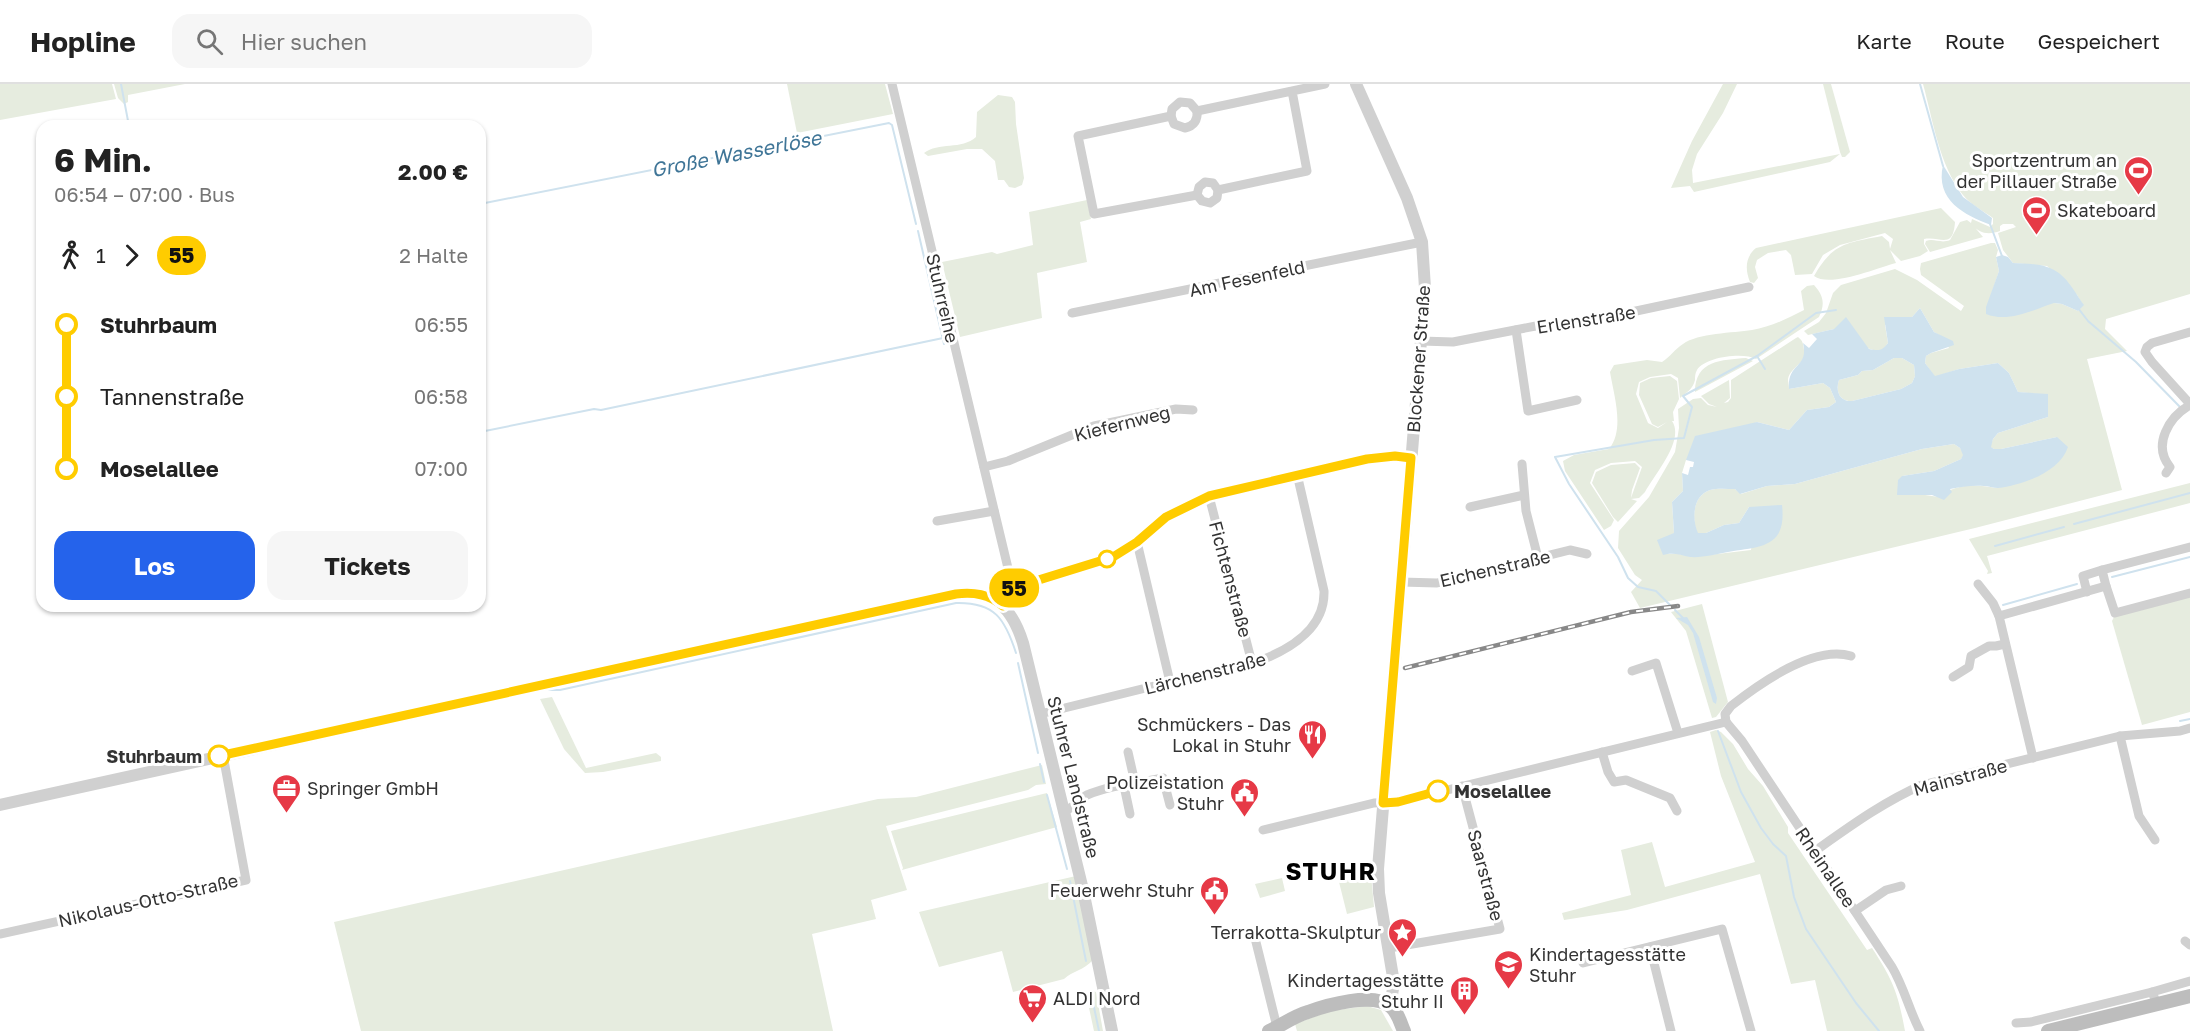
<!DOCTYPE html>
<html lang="de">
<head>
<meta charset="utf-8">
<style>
	body { margin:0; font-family:"Golos Text",sans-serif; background:#f6f6f6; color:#222; height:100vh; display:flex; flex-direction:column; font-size:22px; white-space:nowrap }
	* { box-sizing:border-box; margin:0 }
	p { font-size:20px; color:#767676 }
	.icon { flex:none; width:33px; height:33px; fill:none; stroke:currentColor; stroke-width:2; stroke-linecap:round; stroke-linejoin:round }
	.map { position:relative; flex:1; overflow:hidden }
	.drawer { position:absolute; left:36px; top:36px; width:450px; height:492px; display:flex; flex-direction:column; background:#fff; border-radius:18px; box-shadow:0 2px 4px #0004 }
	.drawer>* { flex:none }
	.badge { padding:0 12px; border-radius:20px; font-size:21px; line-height:39px }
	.map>.badge { position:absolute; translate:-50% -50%; box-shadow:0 0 0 3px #fff }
	.legs { display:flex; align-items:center; gap:9px; height:66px; padding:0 18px; font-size:20px }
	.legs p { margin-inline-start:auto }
	.head { display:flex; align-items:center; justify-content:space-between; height:102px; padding:0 18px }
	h1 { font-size:33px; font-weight:700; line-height:45px }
	.primary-button { display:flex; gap:12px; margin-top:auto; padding:12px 18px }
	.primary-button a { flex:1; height:69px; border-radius:18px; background:#2563eb; color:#fff; font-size:24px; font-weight:700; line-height:69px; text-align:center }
	.primary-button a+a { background:#f6f6f6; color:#222 }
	ul { padding:0 18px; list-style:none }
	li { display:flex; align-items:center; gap:21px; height:72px; font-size:22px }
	li i { display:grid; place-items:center; width:9px; height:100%; margin:0 8px; background:currentColor }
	li i::after { content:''; width:15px; height:15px; margin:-8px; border:4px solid; border-radius:50%; background:#fff }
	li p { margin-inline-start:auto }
	li:first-child i { background:linear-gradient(#0000 50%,currentColor 0) }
	li:last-child i { background:linear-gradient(currentColor 50%,#0000 0) }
	header { display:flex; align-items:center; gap:36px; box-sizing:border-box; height:84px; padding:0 30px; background:#fff; border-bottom:2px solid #e0e0e0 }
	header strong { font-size:28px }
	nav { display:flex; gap:33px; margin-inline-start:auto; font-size:21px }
	.search { width:420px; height:54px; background:#f6f6f6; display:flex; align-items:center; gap:15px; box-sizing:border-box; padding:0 21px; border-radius:18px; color:#767676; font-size:22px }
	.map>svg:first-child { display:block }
</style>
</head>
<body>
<header>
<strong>Hopline</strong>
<div class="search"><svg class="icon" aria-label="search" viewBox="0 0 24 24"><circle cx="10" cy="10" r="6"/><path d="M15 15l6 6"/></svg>Hier suchen</div>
<nav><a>Karte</a><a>Route</a><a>Gespeichert</a></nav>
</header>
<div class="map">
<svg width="2190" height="947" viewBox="0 0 2190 947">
	<rect width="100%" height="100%" fill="#fff"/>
	<!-- green -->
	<g fill="#e6ecdf">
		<polygon points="0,0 112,0 116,15 0,36"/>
		<polygon points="114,0 185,0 128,11 128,18 124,20 118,14"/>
		<polygon points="787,0 885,0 893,30 797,49"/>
		<polygon points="1723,0 1737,0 1723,29 1697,70 1692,86 1693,99 1840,70 1830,78 1694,108 1690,102 1671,104 1692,57"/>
		<polygon points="1823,0 1831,0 1850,68 1845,73 1842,73 1840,68"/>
		<path d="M1923 0H2190V210L2106 235 2105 245 2127 267 2087 275 2122 406 1975 444 1640 524 1631 508 1642 496 1635 491 1618 464 1619 447 1649 413 1675 368 1679 344 1678 325 1693 315 1701 314 1708 321 1717 323 1709 320 1701 312 1729 296 1730 314 1724 319 1728 318 1731 314V296L1796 254 1798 253C1803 257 1803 259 1804 266 1807 280 1791 282 1788 295 1788 298 1789 301 1789 305L1823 299 1830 304 1836 318 1829 323 1807 326 1789 346 1757 338 1686 376 1682 389 1683 407 1672 418 1674 449 1666 470H1679L1692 473 1751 466 1758 423H1749L1739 439 1724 441 1706 449H1697C1692 436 1692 412 1710 406 1717 404 1727 405 1735 405L1741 410 1767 402 1795 400 1922 365 1954 360 1960 364 1964 371 1961 375 1934 387 1902 392 1918 410 1939 413C1957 399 1975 400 1996 404L2057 353 2001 365H1994L1990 363 1993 355 1998 349 2048 333V311L2018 308 2009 289 1998 279 1959 285 1935 293 1925 279 1926 272 1931 269 1949 264 1941 252 1934 248 1920 224 1912 233 1885 241 1888 259C1886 261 1885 264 1882 266 1873 271 1842 250 1834 245L1808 251 1804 247 1819 238 1826 229 1833 209 1841 201 1895 185 1917 196 1961 227 1964 222 1921 191 1920 185 1921 179 1991 159H1995L1998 166 1996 173 1999 187 1991 211 2062 220 2078 227 2083 221 2077 211 2047 182 2013 179 2003 166 1998 149 2016 143 2013 140H2003L2000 142V147C1989 151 1979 150 1972 140L1983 153 1930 168 1925 160 1926 157C1934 154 1941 160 1950 156L1960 138 1967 136 1971 139 1972 135 1990 143 1993 140V134C1983 127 1970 120 1963 111 1939 81 1933 36 1923 0Z"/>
		<path d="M998 11 1012 13 1015 18 1016 40 1024 94 1022 101 1015 104 1009 103 1004 96H998L995 77 982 65H967L928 72 924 69C938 58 962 66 976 53L977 28Z"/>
		<polygon points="1087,116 1091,135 1080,138 1087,178 1037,189 1042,234 960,253 942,178 992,168 997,170 1033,161 1029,128"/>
		<path d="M1941 124 1955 138C1953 166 1941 152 1924 155V160L1928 167 1920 172 1901 177 1890 166 1896 179C1877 184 1830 204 1814 192 1833 159 1846 159 1882 152L1889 158 1890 165 1893 155 1885 149 1840 161 1823 171 1812 190 1795 191 1791 171 1786 166 1768 169 1757 176 1755 183 1758 194 1754 199 1750 198C1745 186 1745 173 1756 164Z"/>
		<path d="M1814 201C1824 212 1825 220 1819 233L1756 275C1743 268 1705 273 1697 286 1695 289 1695 293 1695 296 1693 305 1687 308 1680 314L1678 294 1671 290 1650 293 1639 298 1636 310 1648 339 1658 344 1667 338 1658 343 1652 340 1639 311 1640 299 1651 294 1670 292 1677 297 1679 315 1673 328 1674 337H1672C1685 356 1655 390 1645 408L1639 414 1631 415 1637 417 1618 438 1613 433 1592 399 1596 388 1611 381 1635 379 1640 384 1632 406 1631 414 1642 383 1635 377 1611 379 1595 386 1590 399 1614 436 1611 442 1604 446 1565 387 1563 377 1574 371 1609 365C1625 345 1614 312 1610 288L1614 281 1647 276 1662 278C1670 273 1675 265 1683 260 1698 249 1733 249 1752 246 1770 243 1787 235 1804 226L1801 207 1807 202Z"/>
		<path d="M1746 274 1753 277 1695 308C1695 276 1722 276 1746 274Z"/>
		<path d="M1894 274H1902L1914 281 1915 292 1912 299 1901 305 1852 317C1840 318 1835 307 1839 296L1858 291 1862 287 1873 286Z"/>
		<polygon points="2190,399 2190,419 1987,472 1992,489 1987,490 1988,487 1969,455"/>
		<polygon points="2190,512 2190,628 2142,641 2112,537 2114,533"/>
		<polygon points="1702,520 1728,618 1716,633 1712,634 1686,547 1671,528"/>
		<polygon points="552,613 586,684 656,669 661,673 661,677 603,688 585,689 564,665 540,615"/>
		<path d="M1716 646 1721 648 1733 660 1748 685 1763 702 1788 743V749L1867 866 1872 864C1893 896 1898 909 1905 947H1827L1815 896 1791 900 1760 790 1627 826 1564 836 1562 829 1631 811 1621 766 1652 758 1665 803 1755 778 1721 692 1710 648Z"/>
		<polygon points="1042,681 1046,700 1036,701 1028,706 886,742 907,806 871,816 876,835 812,850 833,947 361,947 334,838 878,715 916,713"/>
		<polygon points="1047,709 1057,743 902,786 903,784 891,747"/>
		<polygon points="1371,791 1374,823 1347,830 1339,798"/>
		<path d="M1076 792 1093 876C1083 887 1074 886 1064 895L1013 908 1002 867 939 883 919 828Z"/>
		<polygon points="1282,794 1285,807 1260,814 1255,800"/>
		<polygon points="1090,906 1096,908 1103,947 1094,947 1086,910"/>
		<polygon points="1367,922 1381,926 1393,947 1297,947 1295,940 1330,927"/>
	</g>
	<!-- water -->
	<g fill="#cfe2ee" fill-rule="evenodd">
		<path d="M1943 81 1963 113 1992 134 1991 141C1964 131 1935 116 1943 81Z"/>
		<path d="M2002 171 2008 173 2013 179C2024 180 2037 179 2047 183 2066 189 2073 206 2084 221L2078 227 2062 220 2054 219C2033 226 2008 239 1986 230V223L1999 187 1996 173Z"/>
		<path d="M1920 224 1934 248 1953 257 1954 261 1931 269 1926 272 1925 279 1935 292 1959 285 1998 279 2009 289 2018 308 2048 310V333L1998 349 1993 355 1991 363 1994 365H2001L2057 353 2068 363C2060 388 2023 401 1998 404 1993 404 1988 402 1984 402 1972 401 1961 403 1950 405L1952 408 1944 416 1932 411H1897L1898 396 1902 392 1934 387 1961 375 1963 371 1960 364 1954 360 1922 365 1795 400 1767 402 1740 410 1735 405C1727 405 1717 404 1710 406 1692 412 1692 436 1698 449H1706L1724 441 1739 439 1749 423 1782 421C1787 465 1759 462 1728 468 1717 470 1702 474 1690 473 1680 471 1673 468 1663 471L1657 456 1674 449 1672 418 1683 407 1682 389 1688 391 1690 383H1693L1694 378 1686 376 1695 352 1757 338 1789 346 1807 326 1829 323 1836 318 1830 304 1823 299 1789 305C1787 278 1809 285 1803 259L1809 264 1817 255 1812 250 1834 245 1846 233 1869 265C1879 267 1882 267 1888 259L1884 233H1912ZM1894 274H1902L1914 281 1915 292 1912 299 1901 305 1852 317C1840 318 1835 307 1839 296L1858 291 1862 287 1873 286Z"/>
		<polygon points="1687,533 1699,553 1717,614 1716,620 1713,618 1693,549 1688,541 1676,534"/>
	</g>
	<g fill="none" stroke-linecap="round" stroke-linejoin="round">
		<!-- stream -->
		<g stroke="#cfe2ee" stroke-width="2">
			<polyline points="121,0 129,42"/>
			<polyline points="1920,0 1943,82"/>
			<polyline points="480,120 889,39 892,41 916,140"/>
			<polyline points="1990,140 2002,172"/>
			<polyline points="918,147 944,260"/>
			<polyline points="2078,224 2088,237 2136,278 2181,324"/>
			<polyline points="1757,272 1816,229 1836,226"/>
			<polyline points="480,348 594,325 601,326 943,254"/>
			<polyline points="2074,440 2190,409"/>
			<polyline points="1995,462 2064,443"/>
			<polyline points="2112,493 2190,473"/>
			<polyline points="1670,521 1656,507 1638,503 1628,494 1618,473 1569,400 1555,373 1654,356 1684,354 1692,323 1683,312 1757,272 1765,285"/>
			<polyline points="2003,521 2077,500"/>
			<polyline points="1675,526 1684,535"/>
			<polyline points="1018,579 1038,669"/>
			<path d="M547 606H560L956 519C995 518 1005 535 1016 569"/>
			<polyline points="2180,637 2190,635"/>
			<polyline points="1718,647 1741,708 1761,744 1773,760 1786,772 1794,813 1806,845 1856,919 1879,947"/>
			<polyline points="1040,680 1044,698"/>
			<polyline points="1047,711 1067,785"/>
			<polyline points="1070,797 1086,877"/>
			<polyline points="1091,909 1099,947"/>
		</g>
		<!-- minor -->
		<g stroke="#d0d0d0" stroke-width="9">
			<polyline points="892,0 1013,505"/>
			<polyline points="1292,7 1307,87 1218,106 1217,114 1210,119 1202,117 1197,111 1094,130 1078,52 1171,32 1172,25 1180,18 1190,19 1197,27 1325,0"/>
			<path d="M1171 32 1174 40 1185 44C1194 42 1198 36 1197 27"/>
			<polyline points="1197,111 1199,103 1205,98 1213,99 1218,106"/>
			<polyline points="1072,229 1422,158"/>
			<polyline points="1516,246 1528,327 1577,316"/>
			<polyline points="2190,248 2152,259 2147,263 2145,268 2152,278 2190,320"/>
			<polyline points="1421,257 1453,258 1541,241 1575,240 1749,203"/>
			<polyline points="1522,380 1526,427 1538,474"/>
			<polyline points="984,383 1008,377 1094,342 1176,325 1193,326"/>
			<path d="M2166 389 2170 383C2152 361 2169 333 2190 321"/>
			<polyline points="1209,412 1252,579"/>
			<polyline points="1470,423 1524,411"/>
			<polyline points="937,437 994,427"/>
			<polyline points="1137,458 1170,598"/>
			<polyline points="1401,498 1437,499 1570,466 1587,470"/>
			<polyline points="1978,500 1993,519 1999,532 2033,674"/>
			<polyline points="2106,502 2115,529 2190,509"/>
			<polyline points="2087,508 2083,492 2102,486"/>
			<polyline points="1003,522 1013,505 1113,473 1137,458 1166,433 1209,412 1367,375 1395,372 1411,374"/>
			<polyline points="1999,532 2106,502 2102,486 2190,463"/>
			<polyline points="1632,587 1656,579 1678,649"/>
			<polyline points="1953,593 1969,583 1971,572 1989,562 1996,562 2005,560"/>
			<path d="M1040 630 1264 575C1294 563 1325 542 1324 507L1297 390"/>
			<path d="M1726 638 1742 657 1892 883C1904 903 1909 926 1920 947"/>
			<path d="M1726 638 1725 630 1731 622C1759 600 1813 561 1851 572"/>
			<polyline points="2120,652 2139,732 2155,756"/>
			<polyline points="1128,668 1135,699"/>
			<polyline points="1602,668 1608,688 1614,698 1626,696 1670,714 1677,727"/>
			<polyline points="1124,702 1130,730"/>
			<path d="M1063 728C1075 723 1078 716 1087 711 1110 701 1138 699 1163 694L1170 721"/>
			<polyline points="1263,746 1374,719 1398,718 1726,638"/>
			<path d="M1815 767C1849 743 1883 718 1922 701L2120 652 2180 647 2190 644"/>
			<polyline points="1855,827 1886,806 1901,802"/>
			<polyline points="0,850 246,796 223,671"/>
			<polyline points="1254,850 1277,943"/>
			<polyline points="2185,857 2190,861"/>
			<polyline points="1650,863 1671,947"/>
			<polyline points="1389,864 1500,845 1462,702"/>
			<polyline points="1583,879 1722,845 1751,947"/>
			<polyline points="2152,908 2190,897"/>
			<polyline points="2016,939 2031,938 2152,908 2157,920"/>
		</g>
		<!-- tertiary -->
		<g stroke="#d0d0d0" stroke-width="12">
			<polyline points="1356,0 1407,114 1422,158 1425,204 1421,257 1378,785 1379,809 1394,899 1390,922"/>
			<path d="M0 721 956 510C995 506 1012 524 1023 559L1083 806 1112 947"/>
		</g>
		<!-- secondary -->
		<g stroke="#bdbdbd" stroke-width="14">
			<path d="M1269 947C1282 941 1294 932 1308 928 1327 921 1373 908 1390 922 1398 928 1400 938 1404 947"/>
			<polyline points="2048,947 2190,912"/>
		</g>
		<defs>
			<polyline id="rail" points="1405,584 1631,528 1678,522"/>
		</defs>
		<!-- rail casing -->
		<use href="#rail" stroke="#888" stroke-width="4.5"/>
		<!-- rail -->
		<use href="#rail" stroke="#fff" stroke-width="2" stroke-dasharray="7" stroke-linecap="butt"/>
	</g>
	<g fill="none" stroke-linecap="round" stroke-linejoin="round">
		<defs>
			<path id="line-1" d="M219 672 956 510C974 508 989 510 1003 522L1013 504 1113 473 1137 458 1166 433 1209 412 1367 375 1395 372 1411 374 1383 719 1398 718 1438 707"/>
		</defs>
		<!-- line-1 casing -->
		<use href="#line-1" stroke="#fff" stroke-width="14"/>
		<!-- line-1 -->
		<use href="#line-1" stroke="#fc0" stroke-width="9"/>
	</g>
	<!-- icons -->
	<defs>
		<symbol id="stadium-pin" viewBox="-11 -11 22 30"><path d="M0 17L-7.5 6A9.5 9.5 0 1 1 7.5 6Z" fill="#e63946" stroke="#fff"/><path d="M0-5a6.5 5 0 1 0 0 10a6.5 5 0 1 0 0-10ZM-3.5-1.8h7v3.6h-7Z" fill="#fff"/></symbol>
		<symbol id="restaurant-pin" viewBox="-11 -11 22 30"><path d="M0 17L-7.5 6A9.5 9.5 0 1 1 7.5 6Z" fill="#e63946" stroke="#fff"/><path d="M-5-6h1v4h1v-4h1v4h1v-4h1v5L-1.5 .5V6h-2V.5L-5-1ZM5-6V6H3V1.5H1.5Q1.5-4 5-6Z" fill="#fff"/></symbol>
		<symbol id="office-pin" viewBox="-11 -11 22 30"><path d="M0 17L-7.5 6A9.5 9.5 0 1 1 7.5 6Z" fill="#e63946" stroke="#fff"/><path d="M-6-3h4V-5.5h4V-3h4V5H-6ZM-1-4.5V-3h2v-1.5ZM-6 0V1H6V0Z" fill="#fff"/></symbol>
		<symbol id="civic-pin" viewBox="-11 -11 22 30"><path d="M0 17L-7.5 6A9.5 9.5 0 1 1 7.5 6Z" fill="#e63946" stroke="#fff"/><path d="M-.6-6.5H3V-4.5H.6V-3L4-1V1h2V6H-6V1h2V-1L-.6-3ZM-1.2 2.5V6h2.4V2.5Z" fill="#fff"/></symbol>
		<symbol id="sight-pin" viewBox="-11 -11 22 30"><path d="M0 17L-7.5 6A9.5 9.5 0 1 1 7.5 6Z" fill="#e63946" stroke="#fff"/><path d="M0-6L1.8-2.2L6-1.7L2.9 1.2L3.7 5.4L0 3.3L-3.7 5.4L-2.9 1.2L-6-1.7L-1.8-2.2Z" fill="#fff"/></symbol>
		<symbol id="school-pin" viewBox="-11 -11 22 30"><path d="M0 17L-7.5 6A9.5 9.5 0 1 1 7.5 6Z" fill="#e63946" stroke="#fff"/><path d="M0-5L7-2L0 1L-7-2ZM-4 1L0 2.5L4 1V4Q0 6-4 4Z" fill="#fff"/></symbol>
		<symbol id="building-pin" viewBox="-11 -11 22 30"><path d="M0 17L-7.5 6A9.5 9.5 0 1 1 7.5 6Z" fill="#e63946" stroke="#fff"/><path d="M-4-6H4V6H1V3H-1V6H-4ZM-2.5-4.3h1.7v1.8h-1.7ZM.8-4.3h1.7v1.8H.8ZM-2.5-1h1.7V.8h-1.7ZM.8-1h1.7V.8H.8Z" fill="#fff"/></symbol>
		<symbol id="supermarket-pin" viewBox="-11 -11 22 30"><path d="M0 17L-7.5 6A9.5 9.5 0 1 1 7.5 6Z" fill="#e63946" stroke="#fff"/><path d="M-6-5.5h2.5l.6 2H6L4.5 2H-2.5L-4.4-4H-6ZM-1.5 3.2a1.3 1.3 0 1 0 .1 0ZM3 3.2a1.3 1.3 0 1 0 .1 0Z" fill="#fff"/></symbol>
	</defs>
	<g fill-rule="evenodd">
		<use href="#stadium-pin" x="2122" y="70" width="33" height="45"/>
		<use href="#stadium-pin" x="2020" y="110" width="33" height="45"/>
		<use href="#restaurant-pin" x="1296" y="634" width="33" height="45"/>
		<use href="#office-pin" x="270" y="688" width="33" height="45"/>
		<use href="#civic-pin" x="1228" y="692" width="33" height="45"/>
		<use href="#civic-pin" x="1198" y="790" width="33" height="45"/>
		<use href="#sight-pin" x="1386" y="832" width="33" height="45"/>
		<use href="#school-pin" x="1492" y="864" width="33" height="45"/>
		<use href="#building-pin" x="1448" y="890" width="33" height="45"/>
		<use href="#supermarket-pin" x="1016" y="898" width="33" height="45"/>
	</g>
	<!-- markers -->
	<g fill="#fff" stroke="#fc0" stroke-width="3">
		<circle cx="1107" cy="475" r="8"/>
		<circle cx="219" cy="672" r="10"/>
		<circle cx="1438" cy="707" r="10"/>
	</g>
	<g text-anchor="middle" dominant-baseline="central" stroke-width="6" stroke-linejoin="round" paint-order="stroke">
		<!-- poi labels -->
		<g font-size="18" fill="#333" stroke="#fff" text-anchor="end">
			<text x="2117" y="76">Sportzentrum an<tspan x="2117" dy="21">der Pillauer Straße</tspan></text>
			<text x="2057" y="126" text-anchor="start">Skateboard</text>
			<text x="1291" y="640">Schmückers - Das<tspan x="1291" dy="21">Lokal in Stuhr</tspan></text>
			<text x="1224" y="698">Polizeistation<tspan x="1224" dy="21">Stuhr</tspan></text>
			<text x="307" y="704" text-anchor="start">Springer GmbH</text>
			<text x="1194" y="806">Feuerwehr Stuhr</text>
			<text x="1381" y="848">Terrakotta-Skulptur</text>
			<text x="1529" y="870" text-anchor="start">Kindertagesstätte<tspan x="1529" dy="21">Stuhr</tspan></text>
			<text x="1444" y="896">Kindertagesstätte<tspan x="1444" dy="21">Stuhr II</tspan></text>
			<text x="1053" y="914" text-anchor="start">ALDI Nord</text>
		</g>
		<!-- street labels -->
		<g font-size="18" fill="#333" stroke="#fff">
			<text transform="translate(1247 194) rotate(-12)">Am Fesenfeld</text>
			<text transform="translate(943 214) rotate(77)">Stuhrreihe</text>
			<text transform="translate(1586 235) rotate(-9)">Erlenstraße</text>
			<text transform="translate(1418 275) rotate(-86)">Blockener Straße</text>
			<text transform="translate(1122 339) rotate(-14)">Kiefernweg</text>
			<text transform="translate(1495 484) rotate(-13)">Eichenstraße</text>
			<text transform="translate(1231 495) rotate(75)">Fichtenstraße</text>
			<text transform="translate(1205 589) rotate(-14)">Lärchenstraße</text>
			<text transform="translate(1074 693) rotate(76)">Stuhrer Landstraße</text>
			<text transform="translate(1960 693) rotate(-15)">Mainstraße</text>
			<text transform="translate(1826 783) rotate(56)">Rheinallee</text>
			<text transform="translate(1486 791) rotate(75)">Saarstraße</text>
			<text transform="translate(148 816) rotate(-13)">Nikolaus-Otto-Straße</text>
		</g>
		<!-- stop labels -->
		<g font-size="18" font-weight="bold" fill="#333" stroke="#fff" text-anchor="end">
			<text x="202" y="672">Stuhrbaum</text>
			<text x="1454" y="707" text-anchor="start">Moselallee</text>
		</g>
		<!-- water labels -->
		<g font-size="20" font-style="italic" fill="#3f7597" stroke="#fff">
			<text transform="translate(736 69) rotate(-11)">Große Wasserlöse</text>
		</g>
		<!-- district labels -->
		<g font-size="24" font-weight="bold" letter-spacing="1.5" fill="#000" stroke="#fff">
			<text x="1331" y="786">STUHR</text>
		</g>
	</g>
</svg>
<b class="badge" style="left:1014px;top:504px;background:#fc0;color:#111">55</b>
<section class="drawer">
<div class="head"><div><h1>6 Min.</h1><p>06:54 – 07:00 · Bus</p></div><b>2.00 €</b></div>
<div class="legs"><svg class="icon" aria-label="walk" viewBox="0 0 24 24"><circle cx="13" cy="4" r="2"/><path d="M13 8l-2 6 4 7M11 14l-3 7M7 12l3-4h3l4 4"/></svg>1<svg class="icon" aria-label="forward" viewBox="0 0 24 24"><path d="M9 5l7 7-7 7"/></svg><b class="badge" style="background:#fc0;color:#111">55</b><p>2 Halte</p></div>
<ul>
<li><i style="color:#fc0"></i><b>Stuhrbaum</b><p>06:55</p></li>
<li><i style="color:#fc0"></i><span>Tannenstraße</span><p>06:58</p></li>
<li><i style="color:#fc0"></i><b>Moselallee</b><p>07:00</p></li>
</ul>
<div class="primary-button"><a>Los</a><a>Tickets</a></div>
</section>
</div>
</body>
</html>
